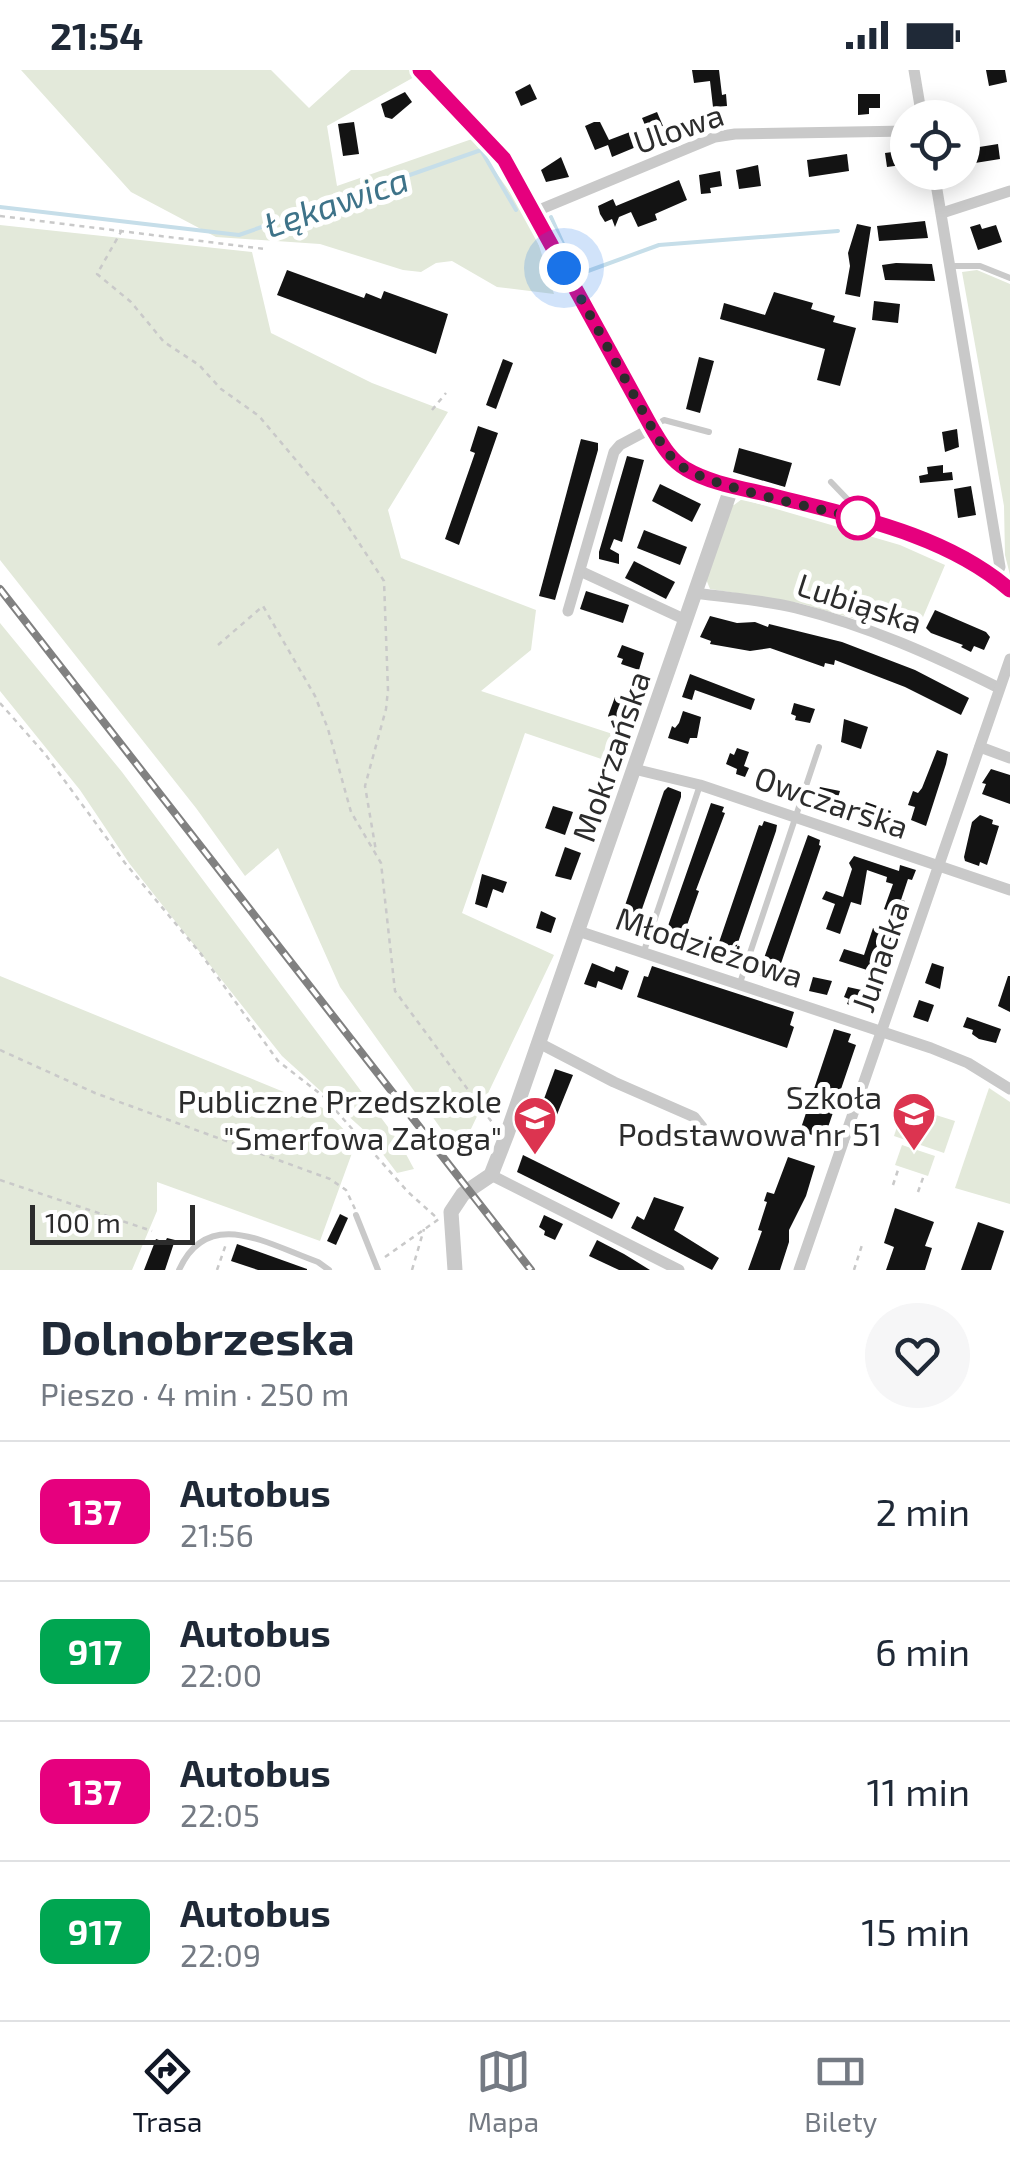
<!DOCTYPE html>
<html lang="pl">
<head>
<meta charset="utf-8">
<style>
	body { margin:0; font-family:"Exo 2",sans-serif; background:#f6f6f7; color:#1f2937; height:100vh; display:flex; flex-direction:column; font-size:38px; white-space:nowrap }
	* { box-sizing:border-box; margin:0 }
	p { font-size:32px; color:#747a83 }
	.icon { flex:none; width:55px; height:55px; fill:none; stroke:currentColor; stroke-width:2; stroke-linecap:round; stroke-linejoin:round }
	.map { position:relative; height:1200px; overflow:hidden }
	.side { display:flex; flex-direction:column; background:#fff; flex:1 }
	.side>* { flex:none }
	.badge { padding:0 20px; border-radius:15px; font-size:35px; line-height:65px }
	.tools { position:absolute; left:890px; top:30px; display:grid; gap:20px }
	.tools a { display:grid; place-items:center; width:90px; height:90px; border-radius:50%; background:#fff; box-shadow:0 5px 25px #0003; font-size:50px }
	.scale { position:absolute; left:30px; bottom:25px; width:165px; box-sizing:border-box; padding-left:10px; border:5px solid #2c2c2c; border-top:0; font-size:28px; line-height:35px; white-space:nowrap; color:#2c2c2c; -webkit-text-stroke:8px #fff; paint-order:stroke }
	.you { position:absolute; width:50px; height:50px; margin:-25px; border:8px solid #fff; border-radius:50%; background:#1a73e8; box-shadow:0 0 0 15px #1a73e833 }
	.map>.badge { position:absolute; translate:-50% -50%; box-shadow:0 0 0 5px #fff }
	.round { display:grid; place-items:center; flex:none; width:105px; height:105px; border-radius:52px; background:#f6f6f7 }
	.head { display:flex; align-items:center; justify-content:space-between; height:170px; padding:0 40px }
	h1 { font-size:48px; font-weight:700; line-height:75px }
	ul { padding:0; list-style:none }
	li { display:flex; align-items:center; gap:30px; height:140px; padding:0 40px; border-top:2px solid #e0e1e3 }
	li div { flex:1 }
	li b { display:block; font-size:38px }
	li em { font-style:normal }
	li .badge { min-width:110px; font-weight:700; text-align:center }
	.status { display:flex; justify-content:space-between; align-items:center; height:70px; padding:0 50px; background:#fff; direction:ltr }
	.status svg { height:28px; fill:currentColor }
	.dock { display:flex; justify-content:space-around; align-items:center; height:140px; border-top:2px solid #e0e1e3; background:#fff; font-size:28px; color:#747a83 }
	.dock a { display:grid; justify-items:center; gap:5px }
	.dock .on { color:#111827 }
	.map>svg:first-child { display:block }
</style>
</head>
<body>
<div class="status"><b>21:54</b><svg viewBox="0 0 49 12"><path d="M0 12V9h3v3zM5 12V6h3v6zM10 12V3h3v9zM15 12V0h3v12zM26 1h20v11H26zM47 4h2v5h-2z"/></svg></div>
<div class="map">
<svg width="1010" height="1200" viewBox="0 0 1010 1200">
	<rect width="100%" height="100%" fill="#fff"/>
	<!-- green -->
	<g fill="#e3e9da">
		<polygon points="21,0 271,0 309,38 351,0 410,0 416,6 327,56 337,116 472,69 532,153 554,224 497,217 452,191 436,193 421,202 403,200 320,174 216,167 131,122"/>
		<polygon points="0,155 252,182 271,263 372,313 448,342 388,440 401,488 536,540 531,580 481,621 631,670 622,696 525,663 462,843 554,885 459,1084 340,917 278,778 245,806 196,738 0,490"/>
		<polygon points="977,200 1010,214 1010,505 1005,485 1004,436 962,202"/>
		<polygon points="742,429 900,475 945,495 915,566 799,533 710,519 706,509 730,434 734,435"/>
		<polygon points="0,553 122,702 400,1073 414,1099 397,1103 367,1063 282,986 129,793 80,720 0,621"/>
		<polygon points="0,906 323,1038 356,1072 320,1171 157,1112 157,1141 132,1200 0,1200"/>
		<polygon points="989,1018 1010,1032 1010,1134 955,1118"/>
		<polygon points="904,1035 955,1051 944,1083 894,1066"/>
		<polygon points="902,1075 935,1086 928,1106 895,1095"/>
	</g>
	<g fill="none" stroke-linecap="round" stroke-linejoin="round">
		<!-- stream -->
		<g stroke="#c6dee9" stroke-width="4">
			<polyline points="0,137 239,165 481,80 516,140"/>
			<polyline points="551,147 577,205 659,175 838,161"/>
		</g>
	</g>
	<!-- building -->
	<g fill="#131313">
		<polygon points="692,0 719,0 722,25 726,24 727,36 713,37 710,11 694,13"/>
		<polygon points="986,0 1005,0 1007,12 989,16"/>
		<polygon points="530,14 537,29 521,36 515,22"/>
		<polygon points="405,22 412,32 392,49 385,47 381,34"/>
		<polygon points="858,24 880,24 880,38 869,38 869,44 858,45"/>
		<polygon points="657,42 663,56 648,62 642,48"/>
		<polygon points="354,52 359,84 343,86 338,54"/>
		<polygon points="594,52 600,52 609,70 630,62 636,77 612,87 608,75 595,80 585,56"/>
		<polygon points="998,74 1000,89 975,93 973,78"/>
		<polygon points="900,81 902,95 887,97 885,83"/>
		<polygon points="847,84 849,101 809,107 807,90"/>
		<polygon points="561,87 569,107 546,112 541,100"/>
		<polygon points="758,95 761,116 739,119 736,100"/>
		<polygon points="720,101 722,116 710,118 711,123 701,124 699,105"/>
		<polygon points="679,110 687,130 655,144 657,150 638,157 631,142 619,147 615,157 612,149 605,152 600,144 598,136 613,129 616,136"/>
		<polygon points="925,151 928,168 879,171 877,156"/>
		<polygon points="857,154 871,157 860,227 845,224 850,196 848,183"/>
		<polygon points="980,154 982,159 996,155 1002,172 978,180 970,157"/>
		<polygon points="896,193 932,194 935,211 885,210 882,195"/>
		<polygon points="287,200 364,228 366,223 381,229 384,221 448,244 436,284 277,225"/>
		<polygon points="774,222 813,233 811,239 835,246 833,252 856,258 840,316 817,310 825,279 720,249 724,233 765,245"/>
		<polygon points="874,231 900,234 898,253 872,250"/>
		<polygon points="699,287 714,291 700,343 686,339"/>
		<polygon points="503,289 513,293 496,339 486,335"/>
		<polygon points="478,356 498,363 459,475 445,469 475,383 470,381"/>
		<polygon points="957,359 959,377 945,382 942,362"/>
		<polygon points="581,369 598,373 598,380 555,530 539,526"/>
		<polygon points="739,378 792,393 785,417 733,402"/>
		<polygon points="627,386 644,390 622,472 614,469 610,479 619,484 619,494 599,489 599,482"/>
		<polygon points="943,395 943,403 952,402 953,410 920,413 919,406 928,404 927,397"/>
		<polygon points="660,414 701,434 692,452 652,431"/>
		<polygon points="971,416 976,445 958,448 954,419"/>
		<polygon points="644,460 687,477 680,495 637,478"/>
		<polygon points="634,491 675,512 666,529 625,508"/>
		<polygon points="586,521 629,535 623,553 580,539"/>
		<polygon points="935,540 986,562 990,567 984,580 974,576 971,582 961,577 963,575 931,563 926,558"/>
		<polygon points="710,546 737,553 755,552 768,557 769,554 842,572 915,600 969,628 961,645 905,617 835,590 834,595 825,593 824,597 770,578 750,581 710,574 711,571 700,567"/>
		<polygon points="622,575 644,583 639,600 621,594 623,589 617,587"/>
		<polygon points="690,604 755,629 751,640 695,620 692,630 682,627"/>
		<polygon points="626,621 636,625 633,634 629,633 624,649 617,647 611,652 608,646 615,627 624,629"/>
		<polygon points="794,633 815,639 810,653 795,650 796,646 791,644"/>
		<polygon points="683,641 701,647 697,668 690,668 688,674 668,668 672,656 675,658 679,653"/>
		<polygon points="844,649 868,657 861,679 841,672"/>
		<polygon points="737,678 749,682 744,696 749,698 745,707 736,704 737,699 726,694 730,683 734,685"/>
		<polygon points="937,680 948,684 946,694 926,756 911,750 915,737 908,735 913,721 918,723 922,718"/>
		<polygon points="991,699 1010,705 1010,734 982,724 986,714 982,713"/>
		<polygon points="668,717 681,722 681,727 634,862 618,856 664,721"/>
		<polygon points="820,717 840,721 835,737 815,731"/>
		<polygon points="866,732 891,741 887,753 857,745 860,736 864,737"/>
		<polygon points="711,733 724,737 722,742 725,743 696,820 699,821 679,878 662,873"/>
		<polygon points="553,736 573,742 565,765 545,758"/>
		<polygon points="980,745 993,750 992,754 999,756 987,795 980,792 979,796 965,791 964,787 972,752"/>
		<polygon points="764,751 777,755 776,761 730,896 713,890 759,755 762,756"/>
		<polygon points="808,765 820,770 819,775 821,776 775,911 758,905"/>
		<polygon points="565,777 581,783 571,810 555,806"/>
		<polygon points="854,786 899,801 900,795 916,800 912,810 908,809 901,830 905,831 900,845 884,839 893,814 886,812 887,807 867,800 861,835 851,832 840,864 826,859 835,834 822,829 826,821 843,827 852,799 849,793"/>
		<polygon points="482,804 507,812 503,823 493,819 487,838 475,834"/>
		<polygon points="541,841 556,848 551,863 536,858"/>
		<polygon points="873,858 893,865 880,910 865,906 867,900 839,891 844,879 864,885"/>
		<polygon points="592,893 614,902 616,896 629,901 622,920 598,911 596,918 584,914"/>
		<polygon points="932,893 944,897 940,919 925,913"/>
		<polygon points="652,896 794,942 790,955 794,957 787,978 637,927 644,906 648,907"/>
		<polygon points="1008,906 1010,906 1010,942 998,936"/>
		<polygon points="813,907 832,911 827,925 809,921"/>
		<polygon points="848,917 866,921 862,939 847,934 849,929 844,927"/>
		<polygon points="919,930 934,935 928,952 913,947"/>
		<polygon points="967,947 1001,959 996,973 979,969 972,964 973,960 963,957"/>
		<polygon points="834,959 851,964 848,972 856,975 824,1069 800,1061"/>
		<polygon points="555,999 573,1005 550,1062 534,1056"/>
		<polygon points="523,1085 620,1133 612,1149 517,1102"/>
		<polygon points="788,1087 815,1096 806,1126 789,1160 789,1172 780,1200 748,1200 762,1161 758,1160 767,1132 764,1131 767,1122 774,1124"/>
		<polygon points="654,1127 684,1137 674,1160 719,1188 712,1200 631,1158 637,1146 644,1150"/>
		<polygon points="895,1138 934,1152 925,1176 932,1178 925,1200 886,1200 894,1177 884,1173"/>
		<polygon points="340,1144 348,1148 336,1175 327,1171"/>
		<polygon points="544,1145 563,1154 555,1170 544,1165 545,1161 539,1157"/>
		<polygon points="978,1152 1004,1161 991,1200 961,1200"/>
		<polygon points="167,1168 175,1170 165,1200 144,1200 156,1169 165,1172"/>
		<polygon points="597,1170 624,1184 650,1200 619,1200 589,1186"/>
		<polygon points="237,1174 307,1199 307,1200 258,1200 231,1191"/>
	</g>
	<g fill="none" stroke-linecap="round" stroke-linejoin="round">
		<!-- path -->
		<g stroke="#c9c9c9" stroke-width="2.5" stroke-dasharray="5 5" stroke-linecap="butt">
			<polyline points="0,146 265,179"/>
			<polyline points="122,160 97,204 131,232 164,272 199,295 221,319 259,346 336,438 384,511 388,620 386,639 365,716 376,781"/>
			<polyline points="432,340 446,323"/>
			<polyline points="218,575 263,536 315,626 328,659 351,742 381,793 395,921 494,1055"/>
			<polyline points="0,633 45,684 125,793 201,884 278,991 323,1026 408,1122 437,1148"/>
			<polyline points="0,980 95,1023 330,1109 346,1120 355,1139"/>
			<polyline points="0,1110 152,1161"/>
			<polyline points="893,1115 899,1097"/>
			<polyline points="918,1122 924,1105"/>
			<polyline points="385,1187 439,1149"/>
			<polyline points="217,1200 226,1174"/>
			<polyline points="412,1200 424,1159"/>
			<polyline points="854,1200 862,1175"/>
		</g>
		<!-- service -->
		<g stroke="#c9c9c9" stroke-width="6">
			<polyline points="951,196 980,196 1010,208"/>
			<polyline points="654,356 664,350 709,362"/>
			<polyline points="831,412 855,437 854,446"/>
			<polyline points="644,881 700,715"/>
			<polyline points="740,913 819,677"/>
			<polyline points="356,1145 378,1200"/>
			<path d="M179 1200C208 1135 269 1175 318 1192L329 1200"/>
		</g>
		<!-- minor -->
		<g stroke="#c9c9c9" stroke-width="11">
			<polyline points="914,0 922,48"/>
			<polyline points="934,102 1000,497 995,507"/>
			<polyline points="534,142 715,67 735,64 908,61"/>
			<polyline points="942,143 1010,121"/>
			<polyline points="580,501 686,550"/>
			<path d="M696 523C729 528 764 530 796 538 868 556 933 585 999 618"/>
			<polyline points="568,541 614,382 620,375 652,358"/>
			<polyline points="980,677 1010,688"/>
			<polyline points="634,699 700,715 1010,820"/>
			<polyline points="578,861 931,978 968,993 1010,1019"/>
			<polyline points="539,973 614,1012 694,1047 702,1057"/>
			<polyline points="491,1105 679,1200"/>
			<polyline points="799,1200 1010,589"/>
		</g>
		<!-- tertiary -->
		<g stroke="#c9c9c9" stroke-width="15">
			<path d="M419 0 504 89 652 358C661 373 670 390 686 399 711 414 746 419 774 426 854 447 946 464 1010 520"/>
			<polyline points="455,1200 451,1142 463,1124 491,1105 507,1064 732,416"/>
		</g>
		<defs>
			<polyline id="rail" points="0,519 531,1200"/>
		</defs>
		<!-- rail casing -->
		<use href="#rail" stroke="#818181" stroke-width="8"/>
		<!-- rail -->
		<use href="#rail" stroke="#fff" stroke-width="4" stroke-dasharray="11" stroke-linecap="butt"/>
	</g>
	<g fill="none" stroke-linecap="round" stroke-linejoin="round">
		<defs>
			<path id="line" d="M420 0 504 89 652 358C661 373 670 390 686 399 711 414 746 419 774 426 855 447 945 464 1010 520"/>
		</defs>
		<!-- line casing -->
		<use href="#line" stroke="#fff" stroke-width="22"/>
		<!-- line -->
		<use href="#line" stroke="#e6007e" stroke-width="15"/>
		<!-- walk -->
		<path stroke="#2c2c2c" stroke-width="10" stroke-dasharray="0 18" d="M564 198 652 358C660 371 667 385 680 395 705 416 820 439 858 448"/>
	</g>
	<!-- icons -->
	<defs>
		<symbol id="school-pin" viewBox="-11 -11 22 30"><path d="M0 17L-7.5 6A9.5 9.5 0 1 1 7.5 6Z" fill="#dc3450" stroke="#fff"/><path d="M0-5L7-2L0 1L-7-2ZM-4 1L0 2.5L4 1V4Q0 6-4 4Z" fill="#fff"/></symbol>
	</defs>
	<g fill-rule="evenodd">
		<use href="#school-pin" x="889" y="1019" width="50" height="68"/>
		<use href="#school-pin" x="510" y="1023" width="50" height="68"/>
	</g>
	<!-- markers -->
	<circle fill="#fff" stroke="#e6007e" stroke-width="5" cx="858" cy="448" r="20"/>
	<g text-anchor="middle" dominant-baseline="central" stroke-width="10" stroke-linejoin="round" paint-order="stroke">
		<!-- street labels -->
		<g font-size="32" fill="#2c2c2c" stroke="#fff">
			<text transform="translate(678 57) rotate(-19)">Ulowa</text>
			<text transform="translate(860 532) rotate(18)">Lubiąska</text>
			<text transform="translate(610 686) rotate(-71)">Mokrzańska</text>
			<text transform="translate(832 731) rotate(19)">Owczarska</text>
			<text transform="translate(710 876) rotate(18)">Młodzieżowa</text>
			<text transform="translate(879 886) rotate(-71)">Junacka</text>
		</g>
		<!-- poi labels -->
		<g font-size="32" fill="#2c2c2c" stroke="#fff" text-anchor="end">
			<text x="882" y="1026">Szkoła<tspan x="882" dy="37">Podstawowa nr 51</tspan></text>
			<text x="502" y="1030">Publiczne Przedszkole<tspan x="502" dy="37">"Smerfowa Załoga"</tspan></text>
		</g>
		<!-- water labels -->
		<g font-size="35" font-style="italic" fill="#3e7389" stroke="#fff">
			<text transform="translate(336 131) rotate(-19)">Łękawica</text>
		</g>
	</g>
</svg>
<div class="tools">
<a><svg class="icon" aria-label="locate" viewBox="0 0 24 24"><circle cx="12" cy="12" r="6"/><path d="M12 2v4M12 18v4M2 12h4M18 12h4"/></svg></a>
</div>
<div class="scale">100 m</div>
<div class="you" style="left:564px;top:198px"></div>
</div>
<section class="side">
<div class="head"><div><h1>Dolnobrzeska</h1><p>Pieszo · 4 min · 250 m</p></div><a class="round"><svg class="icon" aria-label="heart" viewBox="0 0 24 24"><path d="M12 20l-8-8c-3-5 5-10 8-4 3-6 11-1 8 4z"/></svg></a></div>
<ul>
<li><span class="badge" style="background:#e6007e;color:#fff">137</span><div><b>Autobus</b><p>21:56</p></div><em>2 min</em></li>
<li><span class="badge" style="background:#00a651;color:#fff">917</span><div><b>Autobus</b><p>22:00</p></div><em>6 min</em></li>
<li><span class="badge" style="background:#e6007e;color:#fff">137</span><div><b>Autobus</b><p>22:05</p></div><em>11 min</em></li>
<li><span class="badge" style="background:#00a651;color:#fff">917</span><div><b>Autobus</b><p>22:09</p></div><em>15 min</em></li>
</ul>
</section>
<nav class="dock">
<a class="on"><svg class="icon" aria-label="directions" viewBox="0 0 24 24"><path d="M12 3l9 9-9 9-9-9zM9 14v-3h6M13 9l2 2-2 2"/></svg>Trasa</a>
<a><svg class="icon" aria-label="map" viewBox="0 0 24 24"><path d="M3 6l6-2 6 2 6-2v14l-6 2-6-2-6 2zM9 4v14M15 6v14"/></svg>Mapa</a>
<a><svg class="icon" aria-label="tickets" viewBox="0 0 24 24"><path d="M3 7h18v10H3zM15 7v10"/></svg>Bilety</a>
</nav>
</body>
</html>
